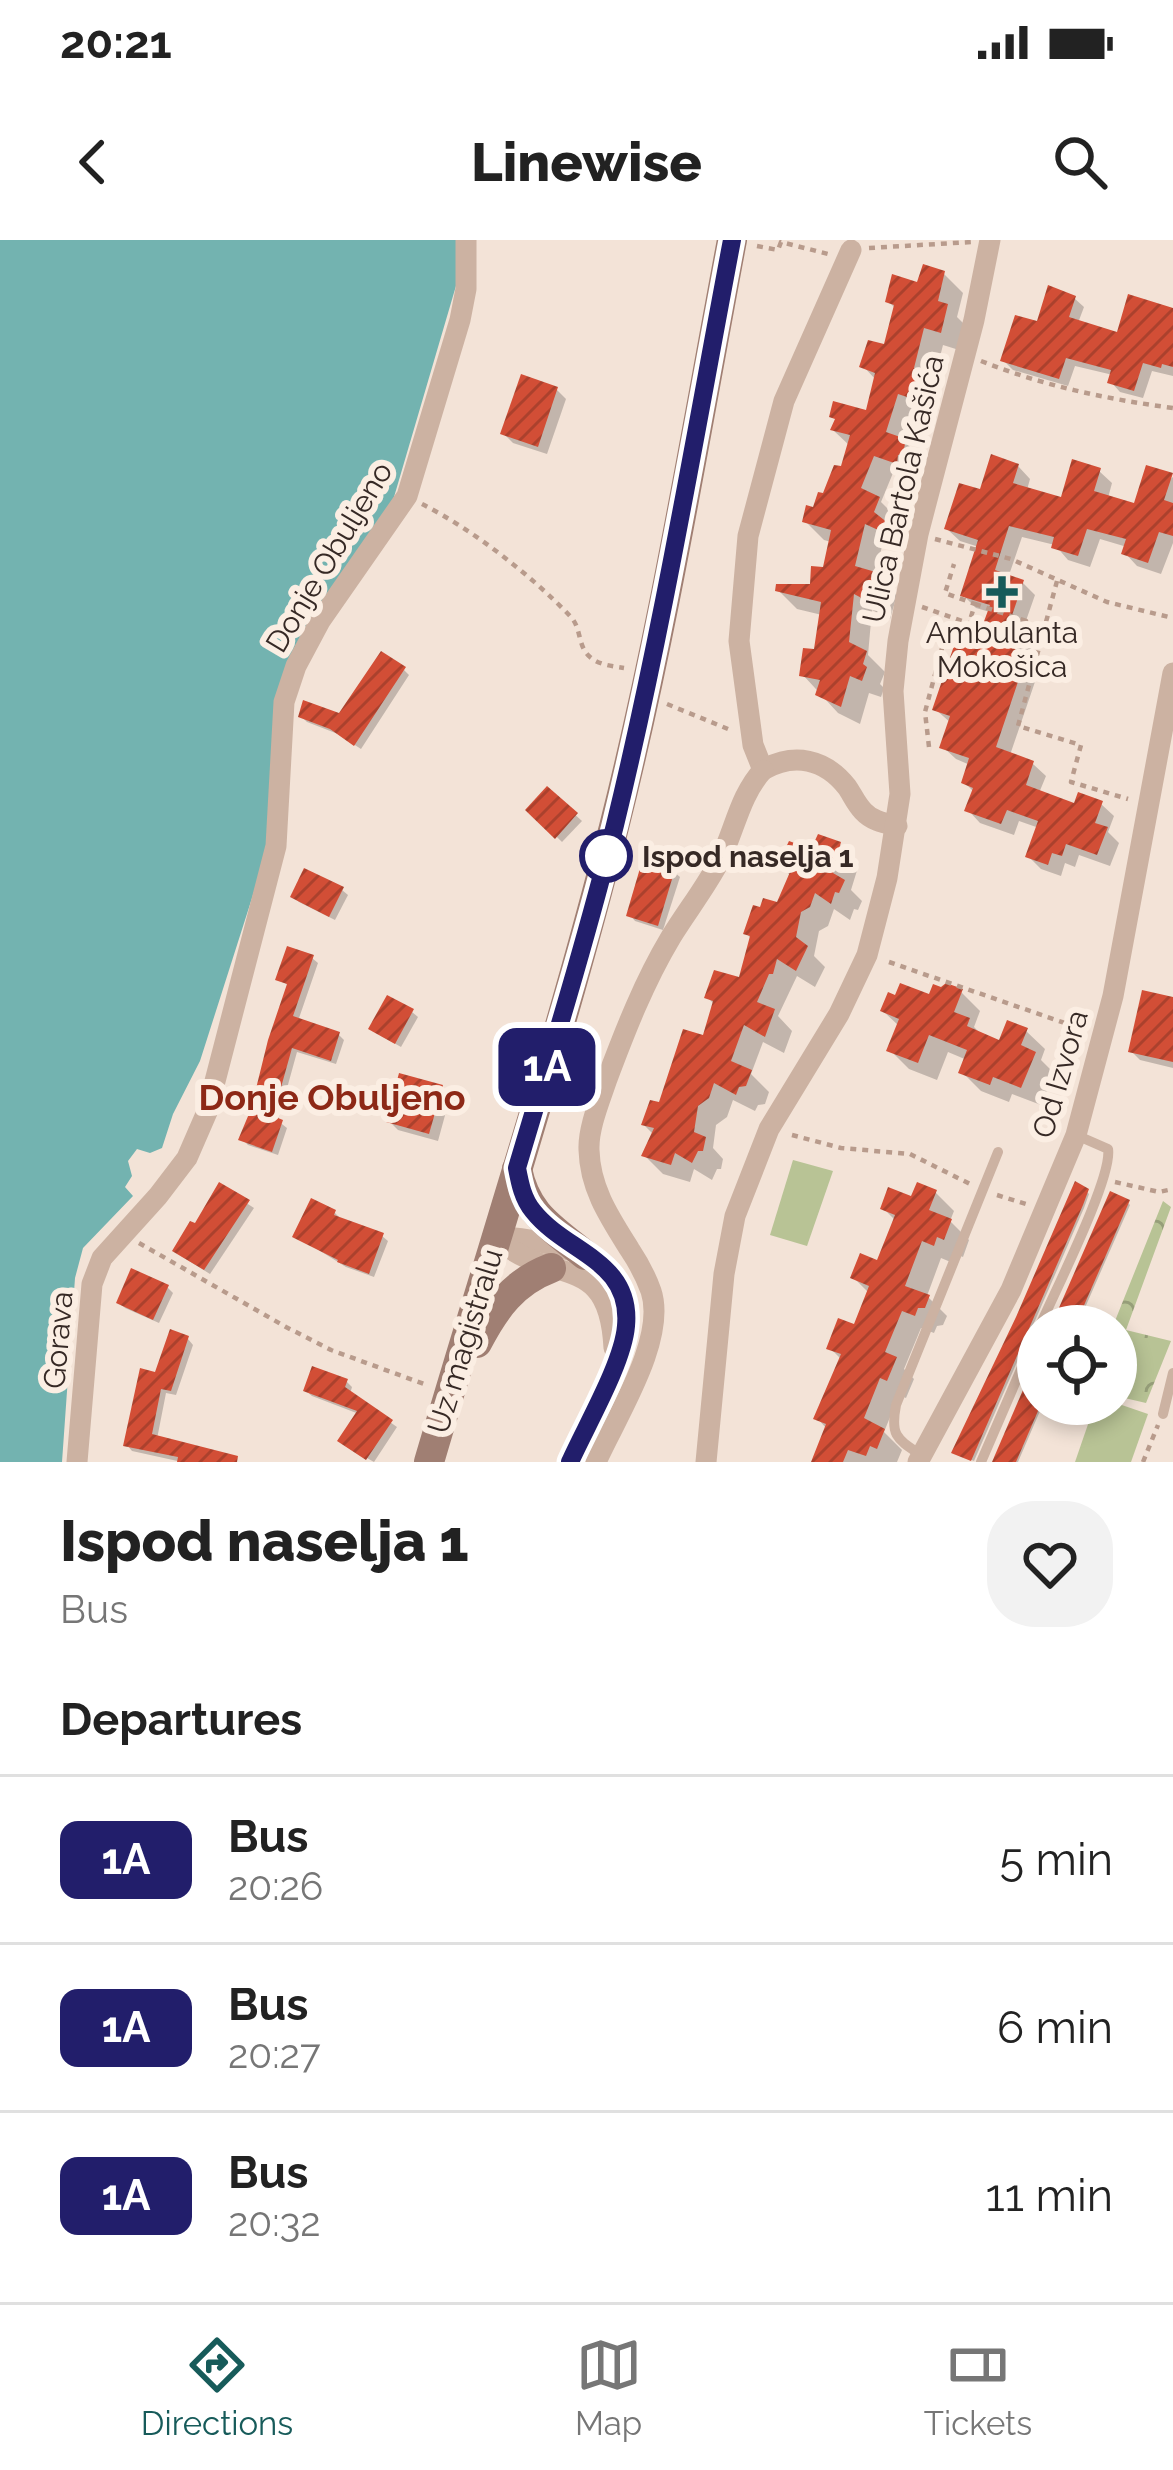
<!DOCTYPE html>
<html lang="en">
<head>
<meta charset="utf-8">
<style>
	body { margin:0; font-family:Raleway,sans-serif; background:#f2f2f2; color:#222; height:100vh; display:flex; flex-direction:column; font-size:45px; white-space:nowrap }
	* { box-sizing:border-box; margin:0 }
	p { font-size:39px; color:#767676 }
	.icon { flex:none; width:66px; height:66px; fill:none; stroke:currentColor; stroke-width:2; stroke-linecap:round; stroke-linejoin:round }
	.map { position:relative; height:1222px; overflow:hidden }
	.details { display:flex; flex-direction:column; background:#fff; flex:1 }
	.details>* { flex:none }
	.badge { padding:0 24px; border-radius:18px; font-size:42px; line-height:78px }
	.buttons { position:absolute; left:1017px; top:1065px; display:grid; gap:24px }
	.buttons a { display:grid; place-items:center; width:120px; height:120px; border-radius:50%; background:#fff; box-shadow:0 6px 18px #0003; font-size:60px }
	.map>.badge { position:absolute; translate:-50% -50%; box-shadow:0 0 0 6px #fff }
	h2 { padding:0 60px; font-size:45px; line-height:108px }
	.round { display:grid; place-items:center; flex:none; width:126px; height:126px; border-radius:48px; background:#f2f2f2 }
	.overview { display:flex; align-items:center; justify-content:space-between; height:204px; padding:0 60px }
	h1 { font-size:57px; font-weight:800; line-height:90px }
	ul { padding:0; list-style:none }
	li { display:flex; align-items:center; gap:36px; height:168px; padding:0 60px; border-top:3px solid #e0e0e0 }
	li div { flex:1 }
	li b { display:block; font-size:45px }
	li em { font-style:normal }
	li .badge { min-width:132px; font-weight:700; text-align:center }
	.status { display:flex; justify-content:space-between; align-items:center; height:84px; padding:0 60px; background:#fff; direction:ltr }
	.status svg { height:33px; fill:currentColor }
	header { display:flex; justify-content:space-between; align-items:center; height:156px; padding:0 60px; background:#fff; font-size:54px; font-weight:800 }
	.dock { display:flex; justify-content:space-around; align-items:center; height:168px; border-top:3px solid #e0e0e0; background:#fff; font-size:33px; color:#767676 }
	.dock a { display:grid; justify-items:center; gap:6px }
	.dock .current { color:#175b5a }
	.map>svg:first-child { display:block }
</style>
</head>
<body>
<div class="status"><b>20:21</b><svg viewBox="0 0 49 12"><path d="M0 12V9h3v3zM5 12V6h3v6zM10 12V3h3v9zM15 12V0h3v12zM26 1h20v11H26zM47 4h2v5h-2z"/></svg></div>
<header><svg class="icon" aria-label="back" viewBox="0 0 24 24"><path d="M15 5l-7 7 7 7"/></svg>Linewise<svg class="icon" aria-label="search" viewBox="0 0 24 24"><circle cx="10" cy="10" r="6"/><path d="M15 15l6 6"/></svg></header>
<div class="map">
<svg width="1173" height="1222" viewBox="0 0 1173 1222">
	<defs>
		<pattern id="park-crowns" width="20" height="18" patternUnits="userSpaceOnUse" patternTransform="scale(3)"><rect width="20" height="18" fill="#b8c395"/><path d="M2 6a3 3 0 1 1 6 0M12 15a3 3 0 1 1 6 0" fill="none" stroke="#969e79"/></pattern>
		<pattern id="building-hatch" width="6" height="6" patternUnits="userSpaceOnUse" patternTransform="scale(3)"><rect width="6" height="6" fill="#d24e36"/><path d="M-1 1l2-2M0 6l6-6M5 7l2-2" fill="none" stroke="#ab412d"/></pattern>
	</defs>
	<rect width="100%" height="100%" fill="#f3e3d7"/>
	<!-- green -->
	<g fill="#b8c395">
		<polygon points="793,920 833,931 807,1006 770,995"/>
		<polygon points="1116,1163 1148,1174 1131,1222 1075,1222 1095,1164"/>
	</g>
	<!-- park -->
	<polygon fill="url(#park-crowns)" points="1163,961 1171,967 1126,1090 1171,1101 1146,1163 1116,1156 1116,1086 1113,1086"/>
	<!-- water -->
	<polygon fill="#73b3b0" points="0,0 459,0 458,39 389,274 290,421 268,608 200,821 173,874 162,908 150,913 137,909 128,921 132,936 125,947 133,956 83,1008 75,1038 62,1222 0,1222"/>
	<!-- shadow -->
	<g fill="#0003">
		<polygon points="944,34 963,53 957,77 965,85 959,110 943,105 933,144 941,153 935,177 917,171 906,203 923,220 921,232 916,233 915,241 893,233 881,262 897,278 892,290 920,316 883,301 876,335 897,355 890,379 872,370 868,415 885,432 880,444 884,448 881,457 869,453 860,484 838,473 803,435 816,413 822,375 797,369 778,350 813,347 825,330 831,302 824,300 805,281 843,230 850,206 833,190 869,174 876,140 863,126 886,107 896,69 888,61"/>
		<polygon points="1074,58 1084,67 1078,83 1119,95 1173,94 1173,136 1152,131 1143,158 1120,152 1111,142 1113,135 1075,126 1068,146 1013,130 1004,121 1039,85"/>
		<polygon points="557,150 566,159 547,214 513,203 503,193"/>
		<polygon points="1018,226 1030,239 1027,250 1063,261 1099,231 1112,243 1108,258 1136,267 1173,237 1173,303 1161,334 1137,326 1125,313 1127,307 1100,299 1090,327 1068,320 1055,305 1022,297 1008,338 1022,342 1035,355 1021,395 1032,406 1027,423 1038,433 1010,515 1033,524 1046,536 1039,553 1076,566 1101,564 1114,576 1108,592 1119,603 1110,626 1079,615 1075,627 1065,623 1061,636 1041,629 1028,616 1039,588 1019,581 1014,595 980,583 968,570 974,552 964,542 970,525 956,519 943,507 951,483 935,469 977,410 990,372 976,368 963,355 979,307 960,301 947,289 982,253"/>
		<polygon points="404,430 409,435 361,509 338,494 307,482 302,477 341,477"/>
		<polygon points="548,550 582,581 562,602 529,570"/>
		<polygon points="839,604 859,624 851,650 862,661 858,670 854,669 850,680 834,669 828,686 819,691 814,716 825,727 815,747 797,736 778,776 792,791 784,813 763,802 751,834 769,852 765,864 758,865 755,871 733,860 727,877 716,885 713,908 723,919 721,929 717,929 712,940 694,929 690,942 663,934 644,915 654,895 644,885 661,866 705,798 715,765 707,757 742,741 752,700 746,693 778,665 791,636 781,626"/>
		<polygon points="674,632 680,637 663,690 635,681 630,675"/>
		<polygon points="342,650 348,655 335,680 299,662 293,657"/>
		<polygon points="312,718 318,723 298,781 339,795 344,800 336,824 297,812 278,881 287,888 278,915 248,905 242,899 289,746 279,739"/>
		<polygon points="961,752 980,771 974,787 984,797 1001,804 1026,791 1045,809 1041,820 1054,833 1041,865 1012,854 1009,862 981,851 962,832 967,820 948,812 937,840 909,829 890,810 899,786 883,771"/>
		<polygon points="1173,760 1173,828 1140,820 1131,811"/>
		<polygon points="412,772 418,777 401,807 378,794"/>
		<polygon points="441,848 450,857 438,901 398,890 389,881"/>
		<polygon points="220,946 254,968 210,1034 181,1016"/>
		<polygon points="935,952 954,971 950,981 969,1000 963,1017 956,1014 953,1023 941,1018 927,1056 947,1076 943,1085 937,1086 934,1093 921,1088 904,1129 914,1139 906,1158 899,1155 884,1192 902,1210 897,1222 814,1222 827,1189 817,1178 842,1120 830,1108 856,1088 869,1053 854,1038 879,1023 896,981 883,968"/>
		<polygon points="1087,952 1089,954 1084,968 974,1221 957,1214"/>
		<polygon points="1128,963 1130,965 1077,1086 1054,1086"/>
		<polygon points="335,973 340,978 382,996 388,1001 374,1037 346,1027 296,996"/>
		<polygon points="167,1047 173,1053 159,1083 125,1068 119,1062"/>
		<polygon points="188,1099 193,1105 176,1155 166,1153 157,1199 218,1214 215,1222 182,1222 132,1211 127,1205 157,1135"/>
		<polygon points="1038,1124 1038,1164 1043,1164 1018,1222 995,1222"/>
		<polygon points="347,1142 352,1147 350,1154 397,1187 374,1222 346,1206 359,1174 312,1156 306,1151"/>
	</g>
	<!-- building -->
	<g fill="url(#building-hatch)">
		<polygon points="923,24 945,31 938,61 948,64 941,93 924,88 914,128 924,131 916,160 898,154 886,192 906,199 903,214 898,215 897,224 874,216 861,248 880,257 874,272 903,295 900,300 865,284 855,326 879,333 871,363 854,354 849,402 867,411 863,424 867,427 862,441 850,436 841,467 815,455 820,440 799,436 803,408 814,409 821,362 775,351 776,344 810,344 811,326 823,327 831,290 802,282 806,265 813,267 818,252 823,253 834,225 841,226 850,195 830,190 835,179 829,177 833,161 866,170 875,133 859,127 868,100 884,104 894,65 885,62 892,34 917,42"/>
		<polygon points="1048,45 1076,56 1069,77 1117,92 1128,54 1173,68 1173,127 1162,124 1161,128 1143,123 1134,151 1107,143 1111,130 1066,118 1059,139 1000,121 1015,75 1037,81"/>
		<polygon points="521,134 558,147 538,207 500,194"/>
		<polygon points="991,214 1019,224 1013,243 1061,257 1072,219 1101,228 1094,251 1134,263 1146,225 1173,233 1164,260 1173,263 1173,296 1159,292 1148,323 1121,314 1126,299 1087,289 1078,316 1051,308 1054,297 1009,286 995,330 1024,340 1008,387 1021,391 1014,414 1026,418 996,507 1034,521 1026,545 1074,563 1078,552 1103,561 1095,583 1108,587 1097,615 1066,604 1062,616 1052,613 1048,625 1025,617 1038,581 1007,570 1001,584 964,571 973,548 961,543 969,518 939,508 950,476 932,470 956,400 975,406 990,365 960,356 978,300 944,289 959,243 980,249"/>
		<polygon points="381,411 406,427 354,506 330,489 298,477 303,460 339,473"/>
		<polygon points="547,546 578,573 555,599 525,570"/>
		<polygon points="818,594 841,602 833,633 845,640 839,653 835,652 831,664 815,653 810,667 801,672 796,697 808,706 796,731 777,719 773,734 769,734 757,762 775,769 765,797 744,785 731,821 752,830 746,846 739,847 736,855 714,843 709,858 698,866 694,892 706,897 703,911 698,911 692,923 675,913 671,925 641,916 654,888 641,885 650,860 659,862 683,789 703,795 713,761 704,758 714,730 739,737 750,696 743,694 753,665 760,667 763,658 777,662 790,632 777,626 789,601 811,609"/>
		<polygon points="643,618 675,629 658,686 626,676"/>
		<polygon points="304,628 344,647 329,677 290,657"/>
		<polygon points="287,706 314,715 293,776 340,792 331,821 292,808 273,876 283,880 272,912 238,900 251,869 268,800 287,744 275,740"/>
		<polygon points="900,743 929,754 933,744 941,747 946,743 963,749 954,772 970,778 967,786 999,800 1007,780 1028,788 1021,805 1036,812 1021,848 993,837 990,845 958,833 967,810 929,795 918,823 886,811 899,779 880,771 888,752 895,755"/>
		<polygon points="1142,750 1173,757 1173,822 1128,812"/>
		<polygon points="387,755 414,769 395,804 368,789"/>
		<polygon points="399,833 443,845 429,894 386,882"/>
		<polygon points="1075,941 1089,949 1083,965 971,1221 951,1213 1016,1077"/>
		<polygon points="219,942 250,960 204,1030 172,1011 190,981 195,983"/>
		<polygon points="917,942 937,950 929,970 952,979 944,1000 937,997 934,1006 922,1001 905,1046 930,1055 925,1068 918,1068 915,1076 902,1071 885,1112 897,1117 887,1141 880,1138 864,1178 885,1189 877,1209 870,1206 866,1216 848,1210 843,1222 811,1222 826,1184 813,1179 841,1114 826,1109 838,1078 854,1084 869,1046 850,1038 860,1013 877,1020 895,975 880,969 888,947 911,956"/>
		<polygon points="1110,951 1130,960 1075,1086 1051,1086"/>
		<polygon points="311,958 336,970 334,975 384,993 369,1034 337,1022 338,1020 292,997"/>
		<polygon points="131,1028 169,1045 153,1080 116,1063"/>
		<polygon points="170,1089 189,1096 171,1151 161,1149 152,1194 238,1216 237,1222 177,1222 178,1217 123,1206 140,1128 155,1132"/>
		<polygon points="1038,1115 1038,1171 1016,1222 992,1222"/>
		<polygon points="312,1126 348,1139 345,1147 393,1180 366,1220 337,1201 357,1171 303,1151"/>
	</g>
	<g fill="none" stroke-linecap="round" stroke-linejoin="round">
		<!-- path -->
		<g stroke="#b89b8c" stroke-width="4.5" stroke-dasharray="6 6" stroke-linecap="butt">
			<polyline points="757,6 778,10 781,2 828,14"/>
			<polyline points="869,8 972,2"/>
			<path d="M981 121C1044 146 1106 159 1173 168"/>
			<path d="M422 264C472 289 532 336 570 376 582 388 577 406 590 417 599 425 612 426 624 428"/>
			<polyline points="935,299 1011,319 1107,362 1173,378"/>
			<polyline points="1057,341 1018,486 1081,505 1071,542 1128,559"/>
			<polyline points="975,364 1026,381 1017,412 1036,419"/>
			<polyline points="922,367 968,383"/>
			<polyline points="667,464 728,489"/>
			<polyline points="929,507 925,472 946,393 965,396 975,364 945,353 954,324"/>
			<polyline points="889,722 1082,789"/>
			<polyline points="792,895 841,908 910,914 970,944"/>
			<polyline points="1115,942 1159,952 1173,949"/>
			<polyline points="997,955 1026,964"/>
			<polyline points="139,1003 286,1087 331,1110 424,1144"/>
			<polyline points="1143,1222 1158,1185"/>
		</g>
		<!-- lane -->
		<g stroke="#ccb2a2" stroke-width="10">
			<path d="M1040 1086C1054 1053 1113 937 1108 909L1076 895"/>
			<polyline points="1163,1174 1173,1133"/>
			<path d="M921 1215C897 1199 890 1196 896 1165L998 912"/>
			<polyline points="981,1222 1038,1090"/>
		</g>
		<!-- street -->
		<g stroke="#ccb2a2" stroke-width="21">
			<path d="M851 10 784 161 748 296 739 401 753 505 763 530C794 512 825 519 847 547 852 554 856 564 863 571 872 581 884 583 897 586"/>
			<path d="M496 998C521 996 545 1002 569 1010 678 1045 601 1155 570 1222"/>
			<path d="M496 998C552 1048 609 1009 614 1108"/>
			<polyline points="77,1222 92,1044 102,1018 158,956 187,918 207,872 276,606 284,462 296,426 320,381 407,256 460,80 466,49 466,0"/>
			<path d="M596 1222C616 1177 667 1099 651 1051 646 1037 638 1022 630 1010 610 978 590 949 589 910 588 888 600 860 607 839 625 791 644 742 671 697 687 671 706 647 720 620 735 589 740 555 763 530"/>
			<polyline points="706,1222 724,1034 735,976 769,889 839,774 867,715 887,638 900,554 893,451 898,401 918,294 974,80 990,0"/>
			<polyline points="918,1222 1011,1050 1076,895 1113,756 1173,433"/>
		</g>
		<!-- secondary -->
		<g stroke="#a07f73" stroke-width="30">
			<path d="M517 929C526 974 551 987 585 1015"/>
			<path d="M477 1103C495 1068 514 1042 551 1028"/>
			<path d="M429 1222C491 1011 560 800 614 587 663 393 695 196 732 0"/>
		</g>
	</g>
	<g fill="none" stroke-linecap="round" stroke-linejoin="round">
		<defs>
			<path id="line" d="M570 1222C586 1186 623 1123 626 1086 632 1020 566 1013 533 971 523 959 520 944 517 928 551 814 586 700 615 585 662 392 695 195 732 0"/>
		</defs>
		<!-- line casing -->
		<use href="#line" stroke="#fff" stroke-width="27"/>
		<!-- line -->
		<use href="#line" stroke="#221e6b" stroke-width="18"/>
	</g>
	<!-- markers -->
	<path fill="#175b5a" stroke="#fbeee3" stroke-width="4.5" d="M996 334h12v12h12v12h-12v12h-12v-12h-12v-12h12z"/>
	<circle fill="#fff" stroke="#221e6b" stroke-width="6" cx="606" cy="616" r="24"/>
	<g text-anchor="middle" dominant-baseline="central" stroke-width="12" stroke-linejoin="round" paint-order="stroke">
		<!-- street labels -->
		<g font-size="30" fill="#362925" stroke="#fbeee3">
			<text transform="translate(903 249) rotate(-77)">Ulica Bartola Kašića</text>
			<text transform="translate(329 317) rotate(-59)">Donje Obuljeno</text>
			<text transform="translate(1060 834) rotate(-74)">Od Izvora</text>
			<text transform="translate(58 1100) rotate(-85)">Gorava</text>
			<text transform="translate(465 1101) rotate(-73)">Uz magistralu</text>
		</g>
		<!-- poi labels -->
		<g font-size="30" fill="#362925" stroke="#fbeee3">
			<text x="1002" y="392">Ambulanta<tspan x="1002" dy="34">Mokošica</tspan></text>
		</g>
		<!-- stop labels -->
		<g font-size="30" font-weight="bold" fill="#362925" stroke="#fbeee3" text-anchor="start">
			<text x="642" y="616">Ispod naselja 1</text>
		</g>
		<!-- quarter labels -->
		<g font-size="36" font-weight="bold" fill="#8d2816" stroke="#fbeee3">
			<text x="332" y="857">Donje Obuljeno</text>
		</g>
	</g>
</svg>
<div class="buttons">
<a><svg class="icon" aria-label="locate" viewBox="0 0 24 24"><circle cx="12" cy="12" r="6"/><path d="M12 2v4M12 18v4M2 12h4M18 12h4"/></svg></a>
</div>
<b class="badge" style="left:547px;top:827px;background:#221e6b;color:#fff">1A</b>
</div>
<section class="details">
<div class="overview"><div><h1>Ispod naselja 1</h1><p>Bus</p></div><a class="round"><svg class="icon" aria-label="heart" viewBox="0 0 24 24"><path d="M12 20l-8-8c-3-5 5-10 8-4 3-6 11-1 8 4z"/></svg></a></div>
<h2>Departures</h2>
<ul>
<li><span class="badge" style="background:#221e6b;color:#fff">1A</span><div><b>Bus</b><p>20:26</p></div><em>5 min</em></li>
<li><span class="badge" style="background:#221e6b;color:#fff">1A</span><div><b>Bus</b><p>20:27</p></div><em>6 min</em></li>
<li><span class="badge" style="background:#221e6b;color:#fff">1A</span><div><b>Bus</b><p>20:32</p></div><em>11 min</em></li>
</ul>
</section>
<nav class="dock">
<a class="current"><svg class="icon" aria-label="directions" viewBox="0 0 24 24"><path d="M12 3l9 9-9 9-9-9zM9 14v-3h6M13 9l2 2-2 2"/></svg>Directions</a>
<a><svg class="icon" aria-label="map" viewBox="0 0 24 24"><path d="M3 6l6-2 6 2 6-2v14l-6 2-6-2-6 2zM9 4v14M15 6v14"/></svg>Map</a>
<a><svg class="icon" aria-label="tickets" viewBox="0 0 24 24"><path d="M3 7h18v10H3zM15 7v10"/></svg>Tickets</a>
</nav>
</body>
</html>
